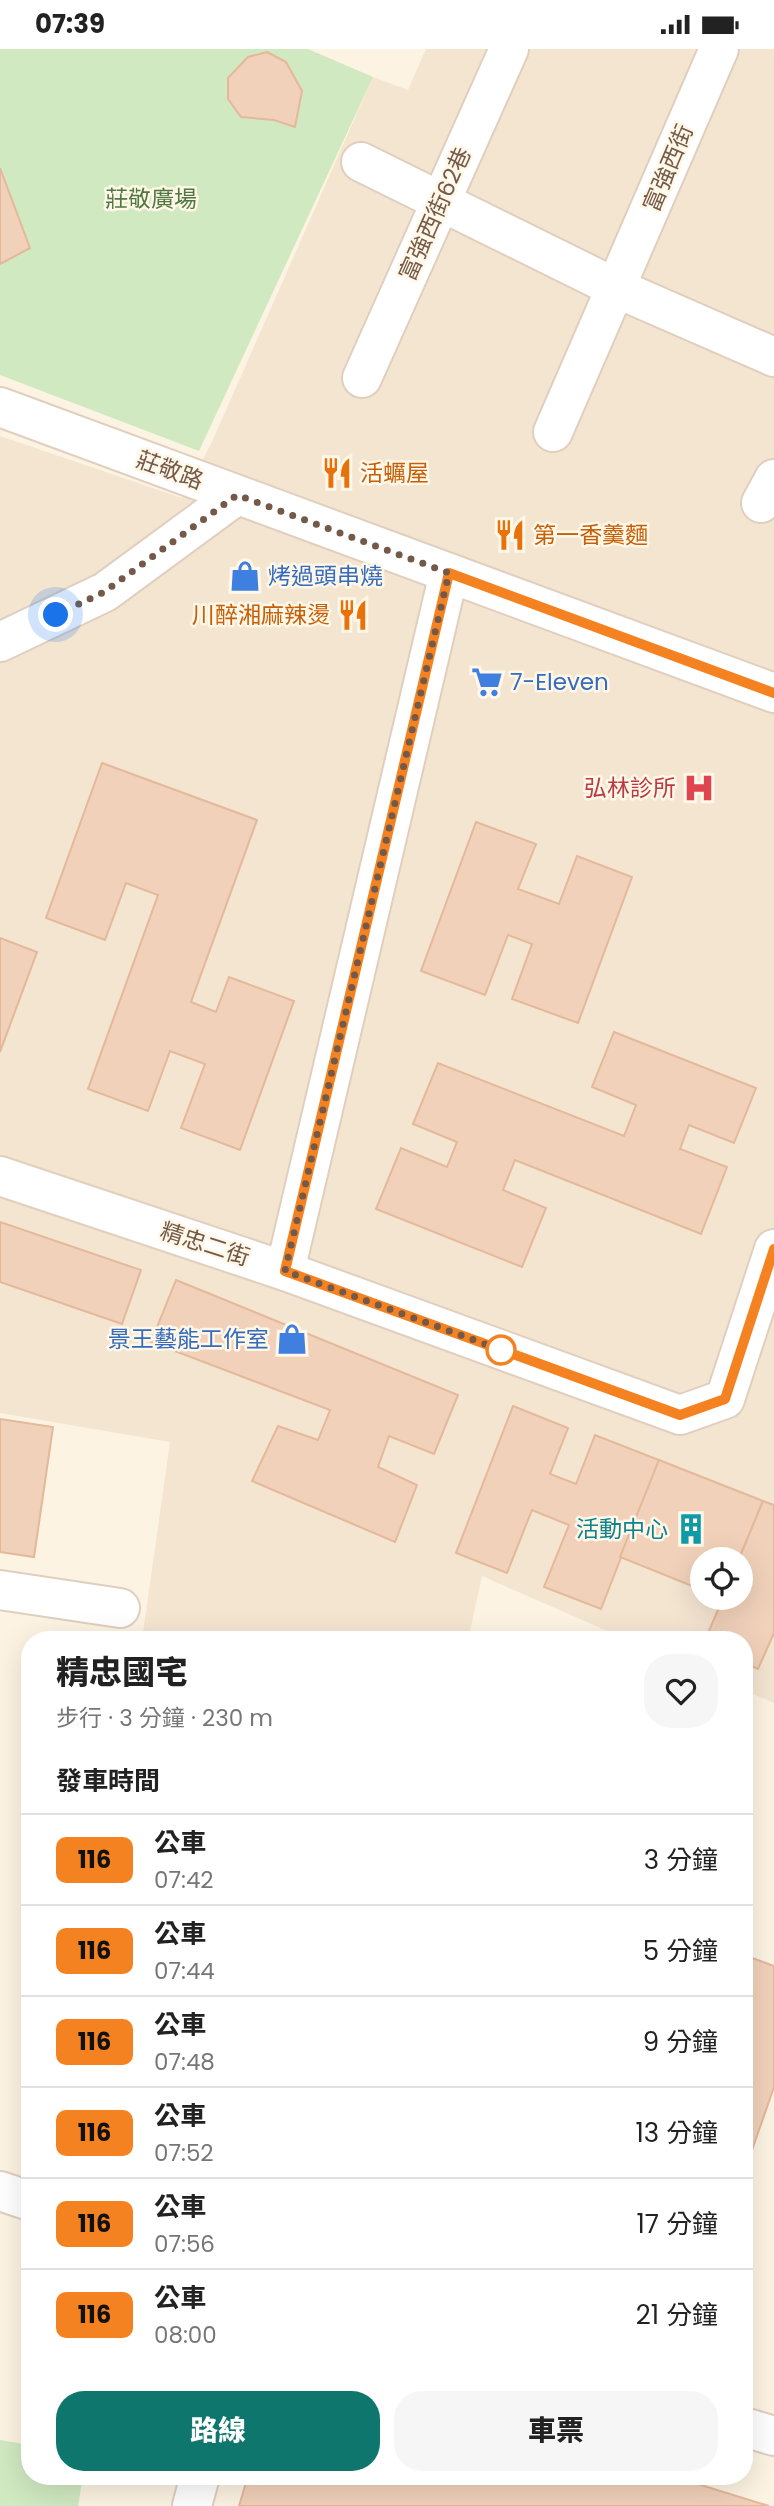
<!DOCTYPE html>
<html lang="zh-TW">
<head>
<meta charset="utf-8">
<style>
	body { margin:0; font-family:Poppins,"Noto Sans TC",sans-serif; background:#f6f6f6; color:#222; height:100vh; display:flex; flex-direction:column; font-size:26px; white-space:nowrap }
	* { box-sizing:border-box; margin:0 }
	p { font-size:23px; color:#767676 }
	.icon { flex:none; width:38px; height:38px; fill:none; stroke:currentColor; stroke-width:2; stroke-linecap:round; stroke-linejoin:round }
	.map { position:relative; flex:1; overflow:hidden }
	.side { position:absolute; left:21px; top:1582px; width:732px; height:854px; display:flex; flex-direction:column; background:#fff; border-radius:28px; box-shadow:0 7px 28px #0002 }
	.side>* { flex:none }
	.badge { padding:0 14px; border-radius:10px; font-size:24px; line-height:46px }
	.controls { position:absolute; left:690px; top:1498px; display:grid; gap:14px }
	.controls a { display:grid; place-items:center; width:63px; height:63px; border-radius:50%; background:#fff; box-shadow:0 7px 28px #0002; font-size:35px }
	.you { position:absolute; width:35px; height:35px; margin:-18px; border:5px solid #fff; border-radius:50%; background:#1a73e8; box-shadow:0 0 0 10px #1a73e833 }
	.map>.badge { position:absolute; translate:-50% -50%; box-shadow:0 0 0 4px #fff }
	h2 { padding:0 35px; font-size:26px; line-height:63px }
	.round { display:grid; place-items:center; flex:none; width:74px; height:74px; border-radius:28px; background:#f6f6f6 }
	.headline { display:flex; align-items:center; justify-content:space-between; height:119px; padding:0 35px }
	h1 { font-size:33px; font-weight:800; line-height:52px }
	.action { display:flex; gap:14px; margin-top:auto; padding:14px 35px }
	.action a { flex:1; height:80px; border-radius:28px; background:#0f766e; color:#fff; font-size:28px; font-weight:800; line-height:80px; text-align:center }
	.action a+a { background:#f6f6f6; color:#222 }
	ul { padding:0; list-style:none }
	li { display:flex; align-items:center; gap:21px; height:91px; padding:0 35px; border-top:2px solid #e0e0e0 }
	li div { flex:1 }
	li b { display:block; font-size:26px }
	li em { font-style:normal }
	li .badge { min-width:77px; font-weight:700; text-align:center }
	.status { display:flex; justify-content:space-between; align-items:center; height:49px; padding:0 35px; background:#fff; direction:ltr }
	.status svg { height:19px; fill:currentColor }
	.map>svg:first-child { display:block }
</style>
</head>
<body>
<div class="status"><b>07:39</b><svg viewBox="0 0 49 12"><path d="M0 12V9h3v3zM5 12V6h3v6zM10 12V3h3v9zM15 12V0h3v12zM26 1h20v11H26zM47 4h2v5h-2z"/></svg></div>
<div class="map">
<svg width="774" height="2457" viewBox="0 0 774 2457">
	<rect width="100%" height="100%" fill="#fcf3e2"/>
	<!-- residential -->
	<path fill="#f4e5d1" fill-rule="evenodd" d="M426 0H774V1654L744 1641V1591H628L482 1527 468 1591H142L170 1393 0 1364V387L182 449 211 395 373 28 408 41ZM702 1510H740V1549H702Z"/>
	<!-- green -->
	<g fill="#d0e9c1">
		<polygon points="0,0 308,0 373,28 199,402 0,326"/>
		<polygon points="0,2391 30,2396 30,2427 83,2427 78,2457 0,2457"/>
	</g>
	<!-- building -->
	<g fill="#f1d1ba" stroke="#e4b89a" stroke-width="2">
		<polygon points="267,3 286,13 302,42 295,78 274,71 241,68 228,50 228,29 248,8"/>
		<polygon points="0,119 30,199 0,215"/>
		<polygon points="102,714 257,771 191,953 216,963 229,928 294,952 240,1101 181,1079 205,1015 170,1002 148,1062 88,1040 158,846 126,834 105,891 46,869"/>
		<polygon points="476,773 536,795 518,840 559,855 577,807 632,828 578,974 512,950 532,895 508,886 485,946 421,922"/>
		<polygon points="0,889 37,903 0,1003"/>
		<polygon points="614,983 756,1039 734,1094 689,1076 680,1100 727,1118 701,1185 515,1111 503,1141 546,1159 522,1218 376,1160 401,1099 447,1118 457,1093 413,1075 438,1014 624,1087 636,1056 592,1038"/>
		<polygon points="0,1173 141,1221 122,1275 0,1233"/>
		<polygon points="176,1231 458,1346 434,1405 389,1387 378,1418 417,1436 395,1493 252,1432 278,1377 318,1391 330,1361 151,1293"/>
		<polygon points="513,1357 568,1379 550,1425 576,1435 595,1386 659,1411 601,1560 544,1538 569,1476 532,1461 507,1524 456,1504"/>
		<polygon points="0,1370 53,1378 34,1508 0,1503"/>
		<polygon points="659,1411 763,1452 739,1510 702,1510 702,1541 620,1508"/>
		<polygon points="763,1452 774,1456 774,1584 758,1620 744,1614 744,1591 705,1591 723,1549 740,1549 739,1510"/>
		<polygon points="744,1906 774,1917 774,2038 744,2124"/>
		<polygon points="248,2427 672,2427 769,2457 239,2457"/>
	</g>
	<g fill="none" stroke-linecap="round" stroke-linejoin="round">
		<defs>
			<g id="minor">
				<polyline points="361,113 616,239 774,308"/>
				<polyline points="362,329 509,0"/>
				<polyline points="0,358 774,644"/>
				<polyline points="553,383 719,0"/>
				<polyline points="761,454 774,430"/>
				<polyline points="0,593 105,543 237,446"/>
				<polyline points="0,1127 285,1222 680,1366 725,1350 774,1200"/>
				<polyline points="285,1222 449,524"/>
				<polyline points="0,1541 120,1559"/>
				<polyline points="0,2142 30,2152"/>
				<polyline points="744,2378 774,2387"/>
				<polyline points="192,2457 200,2427"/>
			</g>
		</defs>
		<!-- minor casing -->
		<use href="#minor" stroke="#e0cfbe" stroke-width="42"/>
		<!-- minor -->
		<use href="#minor" stroke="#fff" stroke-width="38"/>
	</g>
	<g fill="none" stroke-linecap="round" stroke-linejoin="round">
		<defs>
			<polyline id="line" points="774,644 449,524 285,1222 680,1366 725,1350 774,1200"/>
		</defs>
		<!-- line casing -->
		<use href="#line" stroke="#fff" stroke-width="16"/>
		<!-- line -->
		<use href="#line" stroke="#f58220" stroke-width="10"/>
		<!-- walk -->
		<polyline stroke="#745949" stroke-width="7" stroke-dasharray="0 12.6" points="56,566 104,543 237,446 449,524 285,1222 507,1303 501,1301"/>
	</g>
	<!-- icons -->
	<defs>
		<symbol id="restaurant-bare" viewBox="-9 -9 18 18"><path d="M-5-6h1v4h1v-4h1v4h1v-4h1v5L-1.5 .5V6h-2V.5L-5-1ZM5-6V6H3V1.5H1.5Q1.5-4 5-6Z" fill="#e8710a" stroke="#fff7e8" stroke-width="2.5" paint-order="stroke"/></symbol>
		<symbol id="shop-bare" viewBox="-9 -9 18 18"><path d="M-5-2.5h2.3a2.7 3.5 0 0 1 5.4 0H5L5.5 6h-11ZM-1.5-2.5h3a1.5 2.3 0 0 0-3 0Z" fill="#3f7fe0" stroke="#fff7e8" stroke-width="2.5" paint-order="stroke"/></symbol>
		<symbol id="supermarket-bare" viewBox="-9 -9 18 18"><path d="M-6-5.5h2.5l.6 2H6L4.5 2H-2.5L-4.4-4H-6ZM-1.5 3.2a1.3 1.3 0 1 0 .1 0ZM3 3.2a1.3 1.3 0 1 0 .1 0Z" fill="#3f7fe0" stroke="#fff7e8" stroke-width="2.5" paint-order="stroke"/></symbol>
		<symbol id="hospital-bare" viewBox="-9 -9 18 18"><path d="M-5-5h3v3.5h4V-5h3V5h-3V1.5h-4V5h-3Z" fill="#e0444e" stroke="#fff7e8" stroke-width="2.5" paint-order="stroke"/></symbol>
		<symbol id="building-bare" viewBox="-9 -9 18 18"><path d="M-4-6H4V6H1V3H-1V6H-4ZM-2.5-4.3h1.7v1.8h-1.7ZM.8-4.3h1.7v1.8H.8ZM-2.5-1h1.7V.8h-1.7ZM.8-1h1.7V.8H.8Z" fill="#0f9aa8" stroke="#fff7e8" stroke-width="2.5" paint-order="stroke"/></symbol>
	</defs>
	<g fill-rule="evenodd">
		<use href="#restaurant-bare" x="315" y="402" width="44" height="44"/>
		<use href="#restaurant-bare" x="488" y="464" width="44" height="44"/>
		<use href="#shop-bare" x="223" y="505" width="44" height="44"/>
		<use href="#restaurant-bare" x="331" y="544" width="44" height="44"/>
		<use href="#supermarket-bare" x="465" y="611" width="44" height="44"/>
		<use href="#hospital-bare" x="677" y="717" width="44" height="44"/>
		<use href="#shop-bare" x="270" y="1268" width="44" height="44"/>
		<use href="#building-bare" x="669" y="1458" width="44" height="44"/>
	</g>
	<!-- markers -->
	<circle fill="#fff" stroke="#f58220" stroke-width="3.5" cx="501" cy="1301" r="14"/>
	<g text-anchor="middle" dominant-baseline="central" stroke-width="5" stroke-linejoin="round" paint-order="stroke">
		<!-- street labels -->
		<g font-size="23" fill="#745949" stroke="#fff7e8">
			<text transform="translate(668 119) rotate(-67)">富強西街</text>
			<text transform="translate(435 165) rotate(-66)">富強西街62巷</text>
			<text transform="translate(170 421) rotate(20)">莊敬路</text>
			<text transform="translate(205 1195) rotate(18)">精忠二街</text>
		</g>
		<!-- park labels -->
		<g font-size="23" fill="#507941" stroke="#fff7e8">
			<text x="151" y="150">莊敬廣場</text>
		</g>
		<!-- food labels -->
		<g font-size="23" fill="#c56008" stroke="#fff7e8" text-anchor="start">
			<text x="360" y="424">活蠣屋</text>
			<text x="533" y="486">第一香羹麵</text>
			<text x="330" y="566" text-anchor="end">川醉湘麻辣燙</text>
		</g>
		<!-- shop labels -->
		<g font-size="23" fill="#366cbe" stroke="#fff7e8" text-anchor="start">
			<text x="268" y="527">烤過頭串燒</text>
			<text x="510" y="633">7-Eleven</text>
			<text x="269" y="1290" text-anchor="end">景王藝能工作室</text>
		</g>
		<!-- health labels -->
		<g font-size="23" fill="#be3a42" stroke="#fff7e8" text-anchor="end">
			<text x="676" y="739">弘林診所</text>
		</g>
		<!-- culture labels -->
		<g font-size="23" fill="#0d838f" stroke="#fff7e8" text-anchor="end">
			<text x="668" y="1480">活動中心</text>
		</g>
	</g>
</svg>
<div class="controls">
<a><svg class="icon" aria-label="locate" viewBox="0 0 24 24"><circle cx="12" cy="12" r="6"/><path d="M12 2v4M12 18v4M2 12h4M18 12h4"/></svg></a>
</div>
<div class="you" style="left:56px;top:566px"></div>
<section class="side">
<div class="headline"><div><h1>精忠國宅</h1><p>步行 · 3 分鐘 · 230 m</p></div><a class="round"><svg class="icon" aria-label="heart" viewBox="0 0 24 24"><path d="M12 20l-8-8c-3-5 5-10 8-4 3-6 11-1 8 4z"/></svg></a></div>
<h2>發車時間</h2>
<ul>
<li><span class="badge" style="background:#f58220;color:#111">116</span><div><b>公車</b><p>07:42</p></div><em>3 分鐘</em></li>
<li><span class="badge" style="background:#f58220;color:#111">116</span><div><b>公車</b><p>07:44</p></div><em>5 分鐘</em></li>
<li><span class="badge" style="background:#f58220;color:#111">116</span><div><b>公車</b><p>07:48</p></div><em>9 分鐘</em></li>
<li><span class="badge" style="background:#f58220;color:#111">116</span><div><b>公車</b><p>07:52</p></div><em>13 分鐘</em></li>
<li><span class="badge" style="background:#f58220;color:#111">116</span><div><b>公車</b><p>07:56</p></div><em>17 分鐘</em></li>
<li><span class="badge" style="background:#f58220;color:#111">116</span><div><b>公車</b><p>08:00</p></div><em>21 分鐘</em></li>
</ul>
<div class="action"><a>路線</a><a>車票</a></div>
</section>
</div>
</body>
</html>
